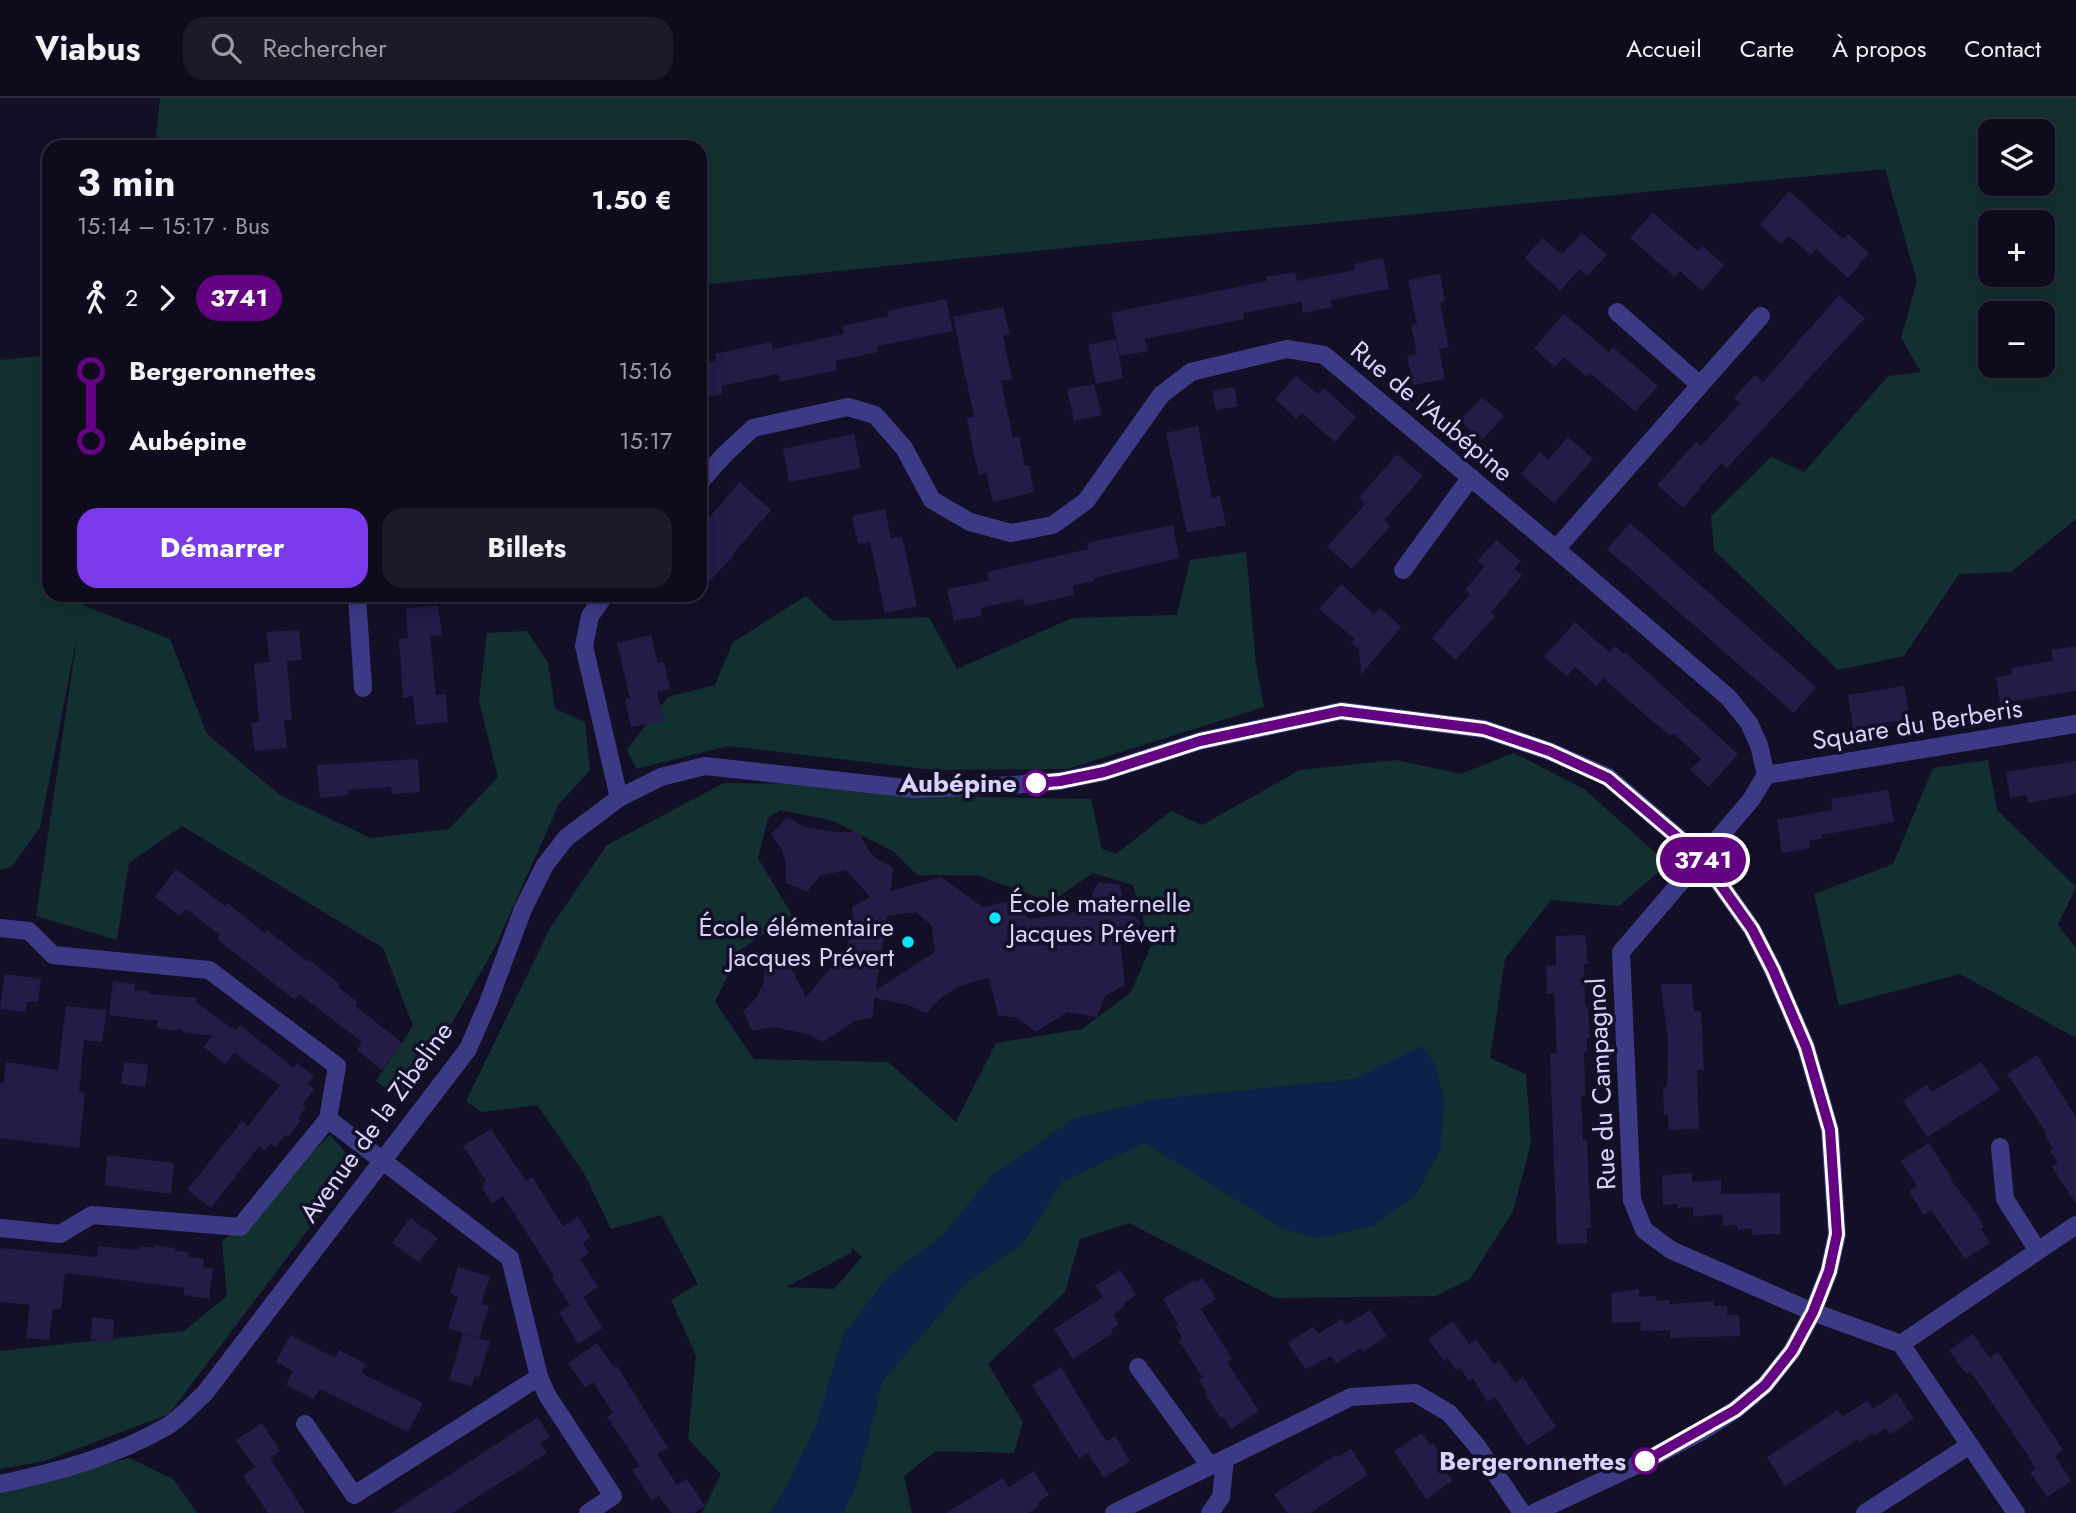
<!DOCTYPE html>
<html lang="fr">
<head>
<meta charset="utf-8">
<style>
	body { margin:0; font-family:Jost,sans-serif; background:#1c1929; color:#f1f3f6; height:100vh; display:flex; flex-direction:column; font-size:26px; white-space:nowrap }
	* { box-sizing:border-box; margin:0 }
	p { font-size:23px; color:#9b9ba3 }
	.icon { flex:none; width:38px; height:38px; fill:none; stroke:currentColor; stroke-width:2; stroke-linecap:round; stroke-linejoin:round }
	.map { position:relative; flex:1; overflow:hidden }
	.sheet { position:absolute; left:42px; top:42px; width:665px; height:462px; display:flex; flex-direction:column; background:#0e0b1c; border-radius:21px; box-shadow:0 4px 18px #0003,0 0 0 2px #2e2b3b }
	.sheet>* { flex:none }
	.badge { padding:0 14px; border-radius:23px; font-size:24px; line-height:46px }
	.fabs { position:absolute; left:1978px; top:21px; display:grid; gap:14px }
	.fabs a { display:grid; place-items:center; width:77px; height:77px; border-radius:14px; background:#0e0b1c; box-shadow:0 4px 18px #0003,0 0 0 2px #2e2b3b; font-size:35px }
	.map>.badge { position:absolute; translate:-50% -50%; box-shadow:0 0 0 4px #fff }
	.legs { display:flex; align-items:center; gap:10px; height:77px; padding:0 35px; font-size:23px }
	.legs p { margin-inline-start:auto }
	.overview { display:flex; align-items:center; justify-content:space-between; height:119px; padding:0 35px }
	h1 { font-size:38px; font-weight:700; line-height:52px }
	.action { display:flex; gap:14px; margin-top:auto; padding:14px 35px }
	.action a { flex:1; height:80px; border-radius:21px; background:#7c3aed; color:#fff; font-size:28px; font-weight:700; line-height:80px; text-align:center }
	.action a+a { background:#1c1929; color:#f1f3f6 }
	ul { padding:0 35px; list-style:none }
	li { display:flex; align-items:center; gap:24px; height:70px; font-size:26px }
	li i { display:grid; place-items:center; width:10px; height:100%; margin:0 9px; background:currentColor }
	li i::after { content:''; width:18px; height:18px; margin:-9px; border:5px solid; border-radius:50%; background:#0e0b1c }
	li p { margin-inline-start:auto }
	li:first-child i { background:linear-gradient(#0000 50%,currentColor 0) }
	li:last-child i { background:linear-gradient(currentColor 50%,#0000 0) }
	header { display:flex; align-items:center; gap:42px; box-sizing:border-box; height:98px; padding:0 35px; background:#0e0b1c; border-bottom:2px solid #2e2b3b }
	header strong { font-size:33px }
	nav { display:flex; gap:38px; margin-inline-start:auto; font-size:24px }
	.search { width:490px; height:63px; background:#1c1929; display:flex; align-items:center; gap:18px; box-sizing:border-box; padding:0 24px; border-radius:21px; color:#9b9ba3; font-size:26px }
	.map>svg:first-child { display:block }
</style>
</head>
<body>
<header>
<strong>Viabus</strong>
<div class="search"><svg class="icon" aria-label="search" viewBox="0 0 24 24"><circle cx="10" cy="10" r="6"/><path d="M15 15l6 6"/></svg>Rechercher</div>
<nav><a>Accueil</a><a>Carte</a><a>À propos</a><a>Contact</a></nav>
</header>
<div class="map">
<svg width="2076" height="1415" viewBox="0 0 2076 1415">
	<rect width="100%" height="100%" fill="#130f26"/>
	<!-- green -->
	<g fill="#12302f" fill-rule="evenodd">
		<path d="M160 0H2076V421L2011 474 1959 476 1904 558 1838 572 1714 452 1711 418 1771 359 1804 374 1888 278 1921 274 1901 240 1917 183 1885 71 1074 149 700 187V49H155ZM1990 33H2042V86H1990ZM1990 124H2042V177H1990ZM1990 215H2042V268H1990Z"/>
		<polygon points="49,257 49,497 84,497 83,507 170,541 207,636 280,697 371,740 449,731 498,679 479,603 487,535 527,533 548,564 555,611 585,624 590,672 559,706 494,851 432,960 399,1000 376,983 413,928 383,850 182,728 129,765 117,842 36,818 78,533 40,730 11,769 0,772 0,262"/>
		<polygon points="1246,454 1256,566 1264,609 1067,671 934,672 728,648 636,671 627,651 668,599 715,587 733,544 806,498 833,523 929,519 957,571 1072,520 1177,517 1190,462"/>
		<path d="M1514 655 1584 691 1668 766 1619 808 1551 802 1505 861 1490 960 1526 976 1531 1045 1513 1113 1470 1181 1435 1198 1275 1200 1129 1125 1080 1141 1065 1194 988 1266 1023 1324 1014 1355 936 1353 904 1378 912 1415H702L721 1376 688 1341 696 1258 671 1202 698 1186 661 1117 611 1131 584 1075 537 1007 481 1014 466 1003 550 830 607 747 724 685 816 686 977 699 1091 701 1102 751 1116 756 1171 713 1202 727 1300 672 1396 662 1461 676ZM781 712 833 723 893 753 917 777H976L1051 804 1093 775 1133 787 1151 848 1131 894 1082 931 996 945 956 1024 888 964 754 961 715 904 740 852 792 817 758 760 768 720ZM851 1149 862 1159 834 1191 787 1189 852 1154Z"/>
		<polygon points="1988,662 1997,712 2076,789 2058,827 2076,850 2076,940 1960,876 1839,908 1814,796 1893,766 1933,670"/>
		<polygon points="330,1037 357,1067 169,1316 45,1363 0,1371 0,1253 184,1233 227,1198 222,1144"/>
		<polygon points="129,1360 173,1381 197,1415 0,1415 0,1392"/>
	</g>
	<!-- water -->
	<polygon fill="#0c2248" points="1422,948 1435,966 1444,1000 1441,1051 1416,1097 1373,1128 1318,1140 1283,1131 1145,1045 1062,1084 1023,1145 966,1186 883,1283 857,1386 843,1415 770,1415 789,1383 817,1325 843,1237 889,1177 943,1137 991,1078 1073,1021 1157,1001 1354,981"/>
	<!-- building -->
	<g fill="#241b47" fill-rule="evenodd">
		<polygon points="1789,93 1843,141 1848,136 1869,155 1848,180 1816,151 1811,157 1789,138 1781,146 1760,127"/>
		<polygon points="1653,115 1698,153 1702,148 1724,167 1702,193 1680,173 1675,179 1630,140"/>
		<polygon points="1582,135 1607,157 1587,178 1580,171 1560,193 1525,160 1542,140 1562,156"/>
		<polygon points="1383,160 1389,191 1331,202 1332,209 1303,215 1301,204 1243,215 1244,221 1145,241 1148,253 1120,258 1111,215 1267,183 1266,179 1295,174 1297,183 1355,172 1354,166"/>
		<polygon points="1440,176 1445,203 1440,205 1449,249 1439,251 1445,281 1413,287 1407,258 1417,256 1411,227 1417,226 1408,182"/>
		<polygon points="1839,197 1865,220 1727,370 1721,365 1683,410 1657,387 1696,344 1701,348 1740,305 1734,300 1755,277 1763,284"/>
		<polygon points="946,201 953,233 877,248 878,254 835,263 837,272 780,284 778,276 721,288 723,296 700,301 700,267 716,263 715,256 771,244 773,251 844,236 842,228 888,218 887,213"/>
		<polygon points="1003,209 1010,236 1003,238 1012,281 1001,283 1013,340 1019,339 1025,368 1029,367 1034,394 993,404 986,375 979,377 972,348 967,320 974,319 953,219"/>
		<polygon points="1564,216 1609,254 1613,249 1658,288 1635,313 1590,275 1587,279 1563,259 1555,269 1534,250"/>
		<polygon points="1116,241 1123,280 1096,286 1088,247"/>
		<polygon points="1296,278 1318,296 1324,290 1356,319 1335,344 1302,315 1296,321 1275,301"/>
		<polygon points="1094,286 1102,317 1074,323 1067,291"/>
		<polygon points="1234,289 1238,308 1216,312 1212,293"/>
		<polygon points="1482,299 1504,318 1482,342 1460,323"/>
		<polygon points="1198,328 1212,400 1220,398 1226,427 1187,435 1166,335"/>
		<polygon points="854,336 861,370 789,384 783,351"/>
		<polygon points="1568,339 1593,361 1554,405 1521,376 1540,354 1548,362"/>
		<polygon points="1397,356 1423,378 1384,422 1390,428 1352,471 1327,449 1365,406 1359,400"/>
		<polygon points="740,384 771,412 733,456 734,457 700,494 700,430"/>
		<polygon points="885,411 891,440 902,438 917,508 885,515 870,444 858,446 852,418"/>
		<polygon points="1630,425 1816,589 1794,615 1607,451"/>
		<polygon points="1173,427 1179,460 1094,480 1094,483 1072,488 1074,497 1025,508 1023,501 981,510 982,518 954,523 947,491 989,483 987,474 1088,451 1087,445"/>
		<polygon points="1496,442 1521,463 1514,471 1522,477 1491,515 1495,518 1456,562 1432,540 1470,496 1465,492 1484,469 1477,463"/>
		<polygon points="1341,486 1374,516 1380,510 1401,529 1361,577 1359,551 1351,545 1355,541 1319,511"/>
		<polygon points="438,508 442,537 430,538 436,597 446,596 448,624 416,627 413,598 403,600 399,541 408,540 406,510"/>
		<polygon points="1575,524 1610,555 1615,548 1624,556 1625,554 1738,656 1709,689 1690,672 1701,661 1673,635 1670,638 1603,580 1596,588 1575,569 1567,578 1544,559"/>
		<polygon points="299,532 302,562 287,563 292,622 284,622 287,650 255,653 251,625 259,624 254,566 270,564 266,534"/>
		<polygon points="651,537 658,565 664,564 670,591 657,594 664,623 631,629 625,601 630,600 617,545"/>
		<polygon points="2076,548 2076,593 2000,605 1996,580 2012,576 2011,570 2053,563 2051,552"/>
		<polygon points="1904,588 1910,621 1853,630 1848,597"/>
		<polygon points="418,661 420,694 392,696 391,689 348,692 348,697 320,700 317,667"/>
		<polygon points="2076,663 2076,696 2028,705 2026,697 2010,700 2006,674"/>
		<polygon points="1888,692 1894,724 1822,737 1822,741 1809,742 1810,750 1782,755 1777,722 1833,712 1831,701"/>
		<path d="M787 719 805 729 838 734H859L868 752 875 760 893 769 891 793 941 779 983 809 1011 803 1029 821 1074 814 1086 810 1098 784 1120 787 1124 809 1140 824 1132 844 1120 842 1125 887 1105 898 1097 919 1067 914 1036 934 1018 920 998 917 989 880 960 888 942 899 927 915 908 907 875 900 872 920 855 923 823 944 807 936 774 929 752 933 743 913 757 899 763 886 766 865 786 860 806 899 846 852 853 831 852 809 870 799 846 772 820 778 807 794 786 785V766L782 752 771 736ZM916 814 932 828 935 854 876 892 887 818Z"/>
		<polygon points="176,771 225,808 227,805 265,835 267,832 307,863 308,861 340,886 338,889 358,904 355,908 403,945 382,972 357,952 362,944 299,896 295,902 217,841 220,837 186,811 180,818 155,799"/>
		<polygon points="1585,837 1588,866 1584,866 1585,909 1588,909 1590,939 1587,940 1587,954 1584,954 1585,998 1581,998 1583,1042 1587,1042 1591,1130 1587,1130 1587,1145 1557,1146 1550,956 1557,955 1554,895 1547,896 1546,868 1556,867 1555,838"/>
		<polygon points="5,876 41,881 38,904 27,904 25,914 0,911"/>
		<polygon points="113,883 135,886 134,892 149,893 149,896 197,900 196,904 223,924 235,932 240,927 294,970 297,965 314,978 308,986 314,991 303,1006 306,1009 298,1020 301,1023 288,1039 285,1037 275,1049 271,1045 265,1053 259,1048 211,1110 187,1092 242,1023 248,1028 280,987 234,955 226,966 203,949 212,938 183,934 178,930 177,933 157,930 158,923 109,917"/>
		<polygon points="1661,886 1692,886 1694,913 1701,913 1704,972 1697,972 1699,1031 1669,1032 1668,1017 1664,1017 1663,989 1667,989 1668,944"/>
		<polygon points="66,908 107,912 102,944 84,942 79,994 85,995 79,1050 0,1040 0,985 4,985 6,964 58,972"/>
		<polygon points="2037,957 2076,1019 2076,1106 2052,1069 2058,1065 2050,1053 2053,1050 2045,1037 2047,1036 2007,976"/>
		<polygon points="124,964 148,967 145,989 121,986"/>
		<polygon points="1981,964 2000,992 1927,1039 1903,1002 1927,987 1932,994"/>
		<polygon points="491,1031 526,1083 532,1079 563,1128 578,1119 591,1140 583,1145 589,1155 580,1161 598,1189 583,1199 603,1230 578,1246 559,1214 570,1207 552,1180 554,1178 503,1098 492,1105 482,1090 487,1076 484,1080 463,1048"/>
		<polygon points="1929,1045 1952,1081 1951,1082 1979,1119 1984,1129 1981,1131 1990,1145 1965,1161 1931,1112 1924,1117 1909,1093 1917,1088 1901,1063"/>
		<polygon points="107,1057 174,1065 171,1096 105,1087"/>
		<polygon points="1692,1075 1692,1084 1721,1082 1721,1096 1780,1095 1781,1136 1752,1137 1752,1130 1738,1132 1737,1127 1723,1128 1722,1116 1693,1119 1693,1109 1678,1110 1677,1106 1663,1107 1662,1077"/>
		<polygon points="410,1120 438,1140 419,1164 392,1145"/>
		<polygon points="154,1147 175,1150 175,1153 189,1154 188,1159 204,1161 203,1169 213,1170 209,1201 184,1197 184,1190 65,1175 61,1211 53,1211 49,1242 26,1240 30,1207 0,1204 0,1150 97,1159 98,1148 139,1152 140,1148 154,1150"/>
		<polygon points="458,1169 490,1179 481,1206 489,1208 479,1240 448,1230 458,1198 450,1195"/>
		<polygon points="1120,1172 1136,1197 1124,1205 1125,1208 1113,1216 1119,1226 1111,1232 1113,1235 1073,1261 1054,1231 1103,1199 1095,1188"/>
		<polygon points="1203,1180 1216,1201 1201,1211 1232,1261 1227,1264 1259,1313 1231,1331 1223,1319 1221,1321 1205,1296 1207,1294 1199,1282 1203,1280 1179,1243 1182,1240 1175,1228 1178,1226 1163,1201 1194,1182 1196,1184"/>
		<polygon points="1639,1191 1639,1199 1656,1198 1656,1203 1669,1202 1669,1206 1714,1203 1714,1208 1727,1208 1727,1217 1739,1217 1740,1238 1670,1240 1670,1232 1641,1233 1640,1224 1612,1225 1611,1195"/>
		<polygon points="1370,1212 1387,1238 1363,1254 1361,1250 1336,1265 1331,1258 1305,1271 1288,1245 1313,1229 1318,1236 1342,1221 1346,1227"/>
		<polygon points="93,1219 114,1222 113,1244 90,1242"/>
		<polygon points="1453,1223 1469,1246 1476,1241 1494,1266 1499,1262 1515,1285 1523,1279 1556,1329 1527,1348 1495,1299 1487,1304 1473,1280 1469,1283 1460,1270 1456,1272 1448,1260 1444,1263 1428,1241"/>
		<polygon points="463,1235 490,1244 479,1279 475,1278 471,1288 449,1282"/>
		<polygon points="1973,1236 1990,1260 1998,1254 2063,1352 2055,1358 2071,1383 2047,1399 2030,1374 2035,1371 2029,1359 1970,1273 1966,1276 1949,1252"/>
		<polygon points="290,1237 335,1260 339,1252 366,1266 361,1275 423,1305 408,1334 319,1291 314,1301 286,1287 293,1273 276,1264"/>
		<polygon points="597,1245 614,1270 617,1268 668,1350 657,1356 677,1387 687,1381 705,1408 694,1415 671,1415 659,1398 652,1403 632,1372 640,1368 607,1319 613,1315 593,1284 585,1289 568,1265"/>
		<polygon points="1061,1269 1098,1331 1107,1343 1115,1338 1130,1363 1104,1380 1088,1355 1079,1361 1032,1287"/>
		<polygon points="1897,1295 1914,1321 1890,1336 1886,1330 1874,1338 1872,1335 1859,1344 1857,1342 1785,1388 1767,1359 1838,1312 1842,1319 1868,1302 1873,1311"/>
		<polygon points="538,1319 550,1339 540,1345 547,1355 452,1415 391,1415"/>
		<polygon points="262,1325 280,1353 270,1360 305,1415 268,1415 243,1378 255,1369 236,1342"/>
		<polygon points="1422,1335 1430,1347 1433,1345 1448,1368 1445,1371 1452,1383 1426,1401 1394,1353"/>
		<polygon points="1351,1351 1368,1377 1310,1415 1287,1415 1274,1396 1336,1357 1338,1359"/>
		<polygon points="1034,1373 1049,1397 1037,1405 1039,1408 1028,1415 946,1415 1003,1380 1009,1389"/>
	</g>
	<g fill="none" stroke-linecap="round" stroke-linejoin="round">
		<!-- minor -->
		<g stroke="#3d3a85" stroke-width="18">
			<polyline points="1617,214 1700,287"/>
			<polyline points="700,384 724,357 753,330 848,309 875,317 904,350 932,402 970,424 1011,435 1053,427 1086,403 1161,297 1191,274 1287,251 1324,257 1556,451 1729,600 1749,625 1759,647 1766,677 1751,702 1621,854 1632,1102 1644,1132 1671,1152 1813,1214 1901,1246 2016,1415"/>
			<polyline points="1556,451 1761,218"/>
			<polyline points="1403,472 1471,379"/>
			<polyline points="357,497 363,590"/>
			<polyline points="605,497 590,518 584,548 619,700"/>
			<polyline points="1766,677 2076,626"/>
			<polyline points="0,830 29,833 53,857 209,872 337,968 328,1021"/>
			<polyline points="2000,1049 2005,1101 2038,1153"/>
			<polyline points="0,1130 60,1136 92,1117 240,1129 328,1021 510,1160 539,1279 547,1297 613,1398 588,1415"/>
			<polyline points="1901,1246 2076,1127"/>
			<polyline points="1138,1269 1210,1368"/>
			<polyline points="305,1326 354,1397 539,1279"/>
			<path d="M0 1386C57 1374 113 1359 164 1330 179 1322 192 1307 205 1295L468 951 488 905 523 811 545 767 566 740 579 730 619 700 661 679 705 668 915 691 1012 687 1060 683 1103 674 1200 643 1341 613 1484 631 1549 653 1608 679 1701 759 1752 831 1773 872 1806 949 1830 1032 1837 1136 1829 1173 1813 1214 1792 1253 1765 1287 1735 1312 1704 1332 1645 1363 1534 1415"/>
			<polyline points="1114,1415 1351,1299 1415,1295 1449,1315 1477,1348 1522,1415"/>
			<polyline points="1210,1415 1221,1399 1225,1361"/>
			<polyline points="1865,1415 1970,1347"/>
		</g>
	</g>
	<g fill="none" stroke-linecap="round" stroke-linejoin="round">
		<defs>
			<polyline id="line-1" points="1036,685 1060,683 1104,674 1200,643 1341,613 1484,631 1549,653 1608,680 1701,759 1752,831 1773,872 1806,949 1830,1032 1837,1136 1829,1173 1813,1214 1792,1253 1765,1287 1735,1312 1645,1363"/>
		</defs>
		<!-- line-1 casing -->
		<use href="#line-1" stroke="#fff" stroke-width="16"/>
		<!-- line-1 -->
		<use href="#line-1" stroke="#640082" stroke-width="10"/>
	</g>
	<!-- markers -->
	<g fill="#fff" stroke="#640082" stroke-width="3.5">
		<circle cx="1036" cy="685" r="12"/>
		<circle cx="1645" cy="1363" r="12"/>
	</g>
	<g fill="#00e5ff" stroke="#130f26" stroke-width="2.5">
		<circle cx="995" cy="820" r="7"/>
		<circle cx="908" cy="844" r="7"/>
	</g>
	<g text-anchor="middle" dominant-baseline="central" stroke-width="7" stroke-linejoin="round" paint-order="stroke">
		<!-- street labels -->
		<g font-size="26" fill="#d9d4ff" stroke="#130f26">
			<text transform="translate(1432 313) rotate(40)">Rue de l'Aubépine</text>
			<text transform="translate(1917 626) rotate(-9)">Square du Berberis</text>
			<text transform="translate(1601 986) rotate(-93)">Rue du Campagnol</text>
			<text transform="translate(376 1024) rotate(-54)">Avenue de la Zibeline</text>
		</g>
		<!-- stop labels -->
		<g font-size="26" font-weight="bold" fill="#d9d4ff" stroke="#130f26" text-anchor="end">
			<text x="1017" y="685">Aubépine</text>
			<text x="1626" y="1363">Bergeronnettes</text>
		</g>
		<!-- poi labels -->
		<g font-size="26" fill="#d9d4ff" stroke="#130f26" text-anchor="start">
			<text x="1009" y="805">École maternelle<tspan x="1009" dy="30">Jacques Prévert</tspan></text>
			<text x="894" y="829" text-anchor="end">École élémentaire<tspan x="894" dy="30">Jacques Prévert</tspan></text>
		</g>
	</g>
</svg>
<div class="fabs">
<a><svg class="icon" aria-label="layers" viewBox="0 0 24 24"><path d="M12 4l9 5-9 5-9-5zM3 14l9 5 9-5"/></svg></a>
<a>+</a>
<a>−</a>
</div>
<b class="badge" style="left:1703px;top:762px;background:#640082;color:#fff">3741</b>
<section class="sheet">
<div class="overview"><div><h1>3 min</h1><p>15:14 – 15:17 · Bus</p></div><b>1.50 €</b></div>
<div class="legs"><svg class="icon" aria-label="walk" viewBox="0 0 24 24"><circle cx="13" cy="4" r="2"/><path d="M13 8l-2 6 4 7M11 14l-3 7M7 12l3-4h3l4 4"/></svg>2<svg class="icon" aria-label="forward" viewBox="0 0 24 24"><path d="M9 5l7 7-7 7"/></svg><b class="badge" style="background:#640082;color:#fff">3741</b></div>
<ul>
<li><i style="color:#640082"></i><b>Bergeronnettes</b><p>15:16</p></li>
<li><i style="color:#640082"></i><b>Aubépine</b><p>15:17</p></li>
</ul>
<div class="action"><a>Démarrer</a><a>Billets</a></div>
</section>
</div>
</body>
</html>
